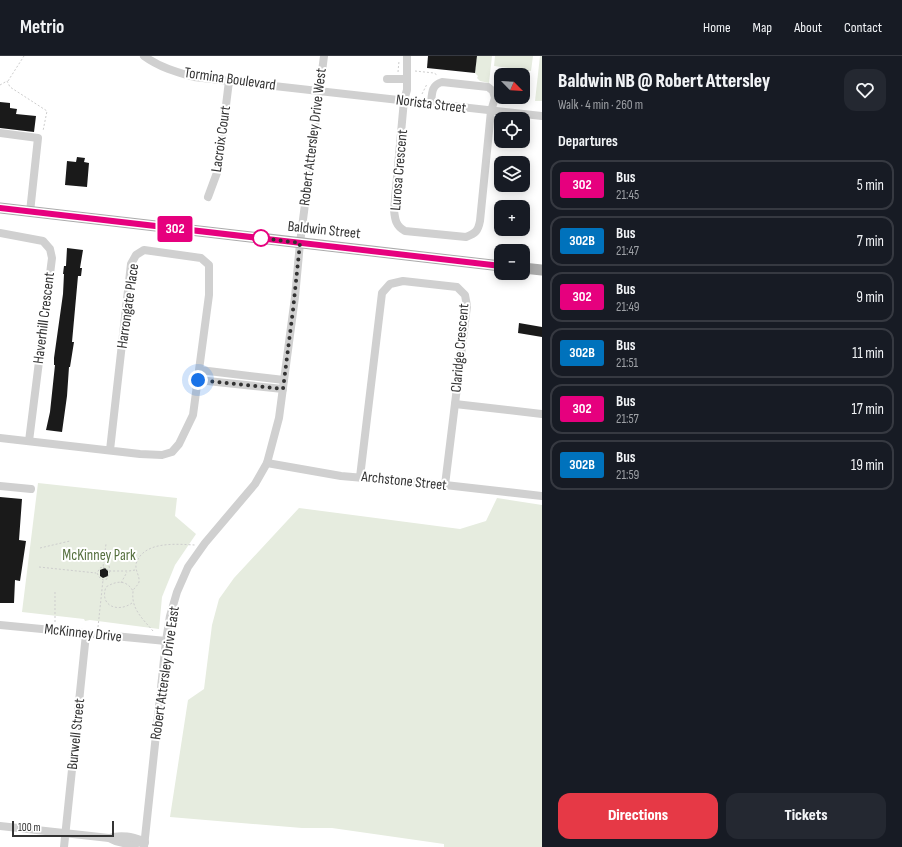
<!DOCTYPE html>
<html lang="en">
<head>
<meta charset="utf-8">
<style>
	body { margin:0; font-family:"Sofia Sans Condensed",sans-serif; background:#242831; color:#f1f3f6; height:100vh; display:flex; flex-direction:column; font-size:15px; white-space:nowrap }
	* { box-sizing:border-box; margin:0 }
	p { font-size:13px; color:#9ea1a6 }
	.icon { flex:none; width:22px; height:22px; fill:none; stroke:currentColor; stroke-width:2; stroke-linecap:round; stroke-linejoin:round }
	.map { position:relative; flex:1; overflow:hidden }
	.side { display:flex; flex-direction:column; background:#171b24; width:360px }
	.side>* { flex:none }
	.badge { padding:0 8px; border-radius:3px; font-size:14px; line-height:26px }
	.needle { width:26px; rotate:114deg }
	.fabs { position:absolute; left:494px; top:12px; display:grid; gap:8px }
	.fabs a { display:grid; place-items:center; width:36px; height:36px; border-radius:8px; background:#171b24; box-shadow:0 2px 10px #0003; font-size:20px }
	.scale { position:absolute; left:12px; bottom:10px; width:102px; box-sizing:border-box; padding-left:4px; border:2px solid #333; border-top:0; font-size:11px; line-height:14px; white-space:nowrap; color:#333; -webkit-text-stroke:3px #fff; paint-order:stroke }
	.you { position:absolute; width:20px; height:20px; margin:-10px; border:3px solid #fff; border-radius:50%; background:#1a73e8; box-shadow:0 0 0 6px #1a73e833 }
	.map>.badge { position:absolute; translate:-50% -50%; box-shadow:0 0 0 2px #fff }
	h2 { padding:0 16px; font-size:15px; line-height:36px }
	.round { display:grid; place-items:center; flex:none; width:42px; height:42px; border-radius:12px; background:#242831 }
	.overview { display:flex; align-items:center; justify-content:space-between; height:68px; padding:0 16px }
	h1 { font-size:19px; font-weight:800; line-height:30px }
	.cta { display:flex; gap:8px; margin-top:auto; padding:8px 16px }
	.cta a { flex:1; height:46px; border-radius:12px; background:#e63946; color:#fff; font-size:16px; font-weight:800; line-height:46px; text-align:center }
	.cta a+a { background:#242831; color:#f1f3f6 }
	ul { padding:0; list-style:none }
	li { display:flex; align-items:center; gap:12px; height:50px; margin:0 8px 6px; padding:0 8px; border:2px solid #363941; border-radius:12px }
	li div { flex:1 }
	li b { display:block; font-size:15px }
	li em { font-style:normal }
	li .badge { min-width:44px; font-weight:700; text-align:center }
	header { display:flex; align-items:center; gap:24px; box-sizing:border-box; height:56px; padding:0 20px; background:#171b24; border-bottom:1px solid #363941 }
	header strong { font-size:19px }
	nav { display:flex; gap:22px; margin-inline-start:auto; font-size:14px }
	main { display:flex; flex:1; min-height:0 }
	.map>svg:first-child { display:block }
</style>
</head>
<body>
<header>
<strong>Metrio</strong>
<nav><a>Home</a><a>Map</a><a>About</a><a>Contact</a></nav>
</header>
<main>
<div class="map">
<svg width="542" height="791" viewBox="0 0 542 791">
	<rect width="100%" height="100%" fill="#fff"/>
	<!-- green -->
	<g fill="#e6ecdf">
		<polygon points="477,0 492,0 489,27 480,25 477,22 478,20 475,17"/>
		<polygon points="495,0 533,0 531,15 494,10"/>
		<polygon points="540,0 542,0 542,45 535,45"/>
		<polygon points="38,427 177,442 175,460 196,478 175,509 162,541 159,573 90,564 85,565 84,563 22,556"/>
		<polygon points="497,442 542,449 542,791 444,791 444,788 332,772 302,772 170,761 188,644 204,633 212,569 219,543 234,522 299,452 460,473 486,465"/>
	</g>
	<!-- building -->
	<g fill="#1a1a1a">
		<polygon points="428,0 477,0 475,17 427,12"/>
		<polygon points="0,46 10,47 10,52 17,53 16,58 36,60 34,76 0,72"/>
		<polygon points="77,101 85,102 84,106 89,107 87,131 65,129 67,105 76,106"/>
		<polygon points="67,192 83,194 80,212 82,212 81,220 78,220 72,286 74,286 70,311 69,311 67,340 62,376 46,374 50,356 55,309 54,309 54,302 63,238 64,218 63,218 64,210 66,210"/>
		<polygon points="519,267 542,271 542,281 518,277"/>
		<polygon points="0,441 22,443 19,484 26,485 20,525 15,524 14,547 0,547"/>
		<polygon points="105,512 108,515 108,520 103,522 100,520 100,514"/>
	</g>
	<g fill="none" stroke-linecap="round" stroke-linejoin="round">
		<!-- path -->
		<g stroke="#cdcdcd" stroke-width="1" stroke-dasharray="2 2" stroke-linecap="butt">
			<polyline points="415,15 434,17 437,19"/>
			<polyline points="398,16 399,5"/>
			<polyline points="8,25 24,0"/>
			<polyline points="0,29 7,25 10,31 47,55 43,75"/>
			<polyline points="422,38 427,28"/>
			<polyline points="40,492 70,485"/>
			<polyline points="39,511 96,517"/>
			<polyline points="103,511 110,515 107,523 103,524 99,521 97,517 100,512 103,511 106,488"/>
			<path d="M135 514 129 515H110C108 506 108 502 114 496L122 495 137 505"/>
			<polyline points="121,527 127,516"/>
			<path d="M132 547C118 557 99 550 106 531 116 525 126 523 133 535"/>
			<polyline points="55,566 55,534"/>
			<polyline points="98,571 103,524"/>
			<path d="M153 575C143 563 131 553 133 536 133 532 138 530 139 526 140 520 135 515 136 508 143 485 175 488 195 489"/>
		</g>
		<!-- minor -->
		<g stroke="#d0d0d0" stroke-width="8">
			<path d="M144 0C159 11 176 16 194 21L542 60"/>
			<path d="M407 0V34L404 44 394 154C395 164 396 170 405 175L466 181C476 177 478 175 480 165L491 55 495 42 493 35 488 31 442 26C431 29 432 38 431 48"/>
			<polyline points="387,23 406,23"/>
			<polyline points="0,77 38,82 30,156"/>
			<polyline points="208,141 218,114 229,25"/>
			<polyline points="0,177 43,185 50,193 52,202 29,385"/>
			<polyline points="200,314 284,324"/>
			<polyline points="198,324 283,333"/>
			<polyline points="455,348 542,358"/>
			<polyline points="0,382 140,398 162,399 172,396 179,388 193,359 209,239 209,209 201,202 144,194 136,199 131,208 110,394"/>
			<polyline points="267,407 341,420 445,429 542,440"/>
			<polyline points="360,421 382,237 390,228 403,225 457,231 465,239 467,250 445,429"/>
			<polyline points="0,430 31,433"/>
			<polyline points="0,569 166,585"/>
			<path d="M0 770 109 782C121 789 132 788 145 786"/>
			<path d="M109 782C122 778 132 781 144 785"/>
			<polyline points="64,791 86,578"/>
			<polyline points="144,791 166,585 170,560 177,536 188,511 205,487 255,428 267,407 279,362 295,241 300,187 324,0"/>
		</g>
		<!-- major -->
		<g stroke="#ababab" stroke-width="11">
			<polyline points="0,152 501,210"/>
			<polyline points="523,212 542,214"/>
		</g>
	</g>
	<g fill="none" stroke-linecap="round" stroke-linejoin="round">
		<defs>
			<polyline id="line" points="0,152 501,210"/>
		</defs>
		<!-- line casing -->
		<use href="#line" stroke="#fff" stroke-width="9"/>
		<!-- line -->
		<use href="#line" stroke="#e6007e" stroke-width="6"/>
		<!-- walk -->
		<polyline stroke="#333" stroke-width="4" stroke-dasharray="0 7.2" points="198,324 283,333 293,254 300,187 261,182"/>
	</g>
	<!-- markers -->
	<circle fill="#fff" stroke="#e6007e" stroke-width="2" cx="261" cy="182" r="8"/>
	<g text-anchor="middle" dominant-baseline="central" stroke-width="4" stroke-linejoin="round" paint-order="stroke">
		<!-- street labels -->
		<g font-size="15" fill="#333" stroke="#fff">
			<text transform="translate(230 23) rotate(8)">Tormina Boulevard</text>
			<text transform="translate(431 48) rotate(7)">Norista Street</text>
			<text transform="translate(313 81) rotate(-83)">Robert Attersley Drive West</text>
			<text transform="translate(221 83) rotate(-82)">Lacroix Court</text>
			<text transform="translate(399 114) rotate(-85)">Lurosa Crescent</text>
			<text transform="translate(324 174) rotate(6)">Baldwin Street</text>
			<text transform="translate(128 250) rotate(-82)">Harrongate Place</text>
			<text transform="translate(44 262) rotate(-83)">Haverhill Crescent</text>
			<text transform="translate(460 292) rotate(-85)">Claridge Crescent</text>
			<text transform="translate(404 425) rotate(6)">Archstone Street</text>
			<text transform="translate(83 577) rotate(6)">McKinney Drive</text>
			<text transform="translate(165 617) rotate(-82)">Robert Attersley Drive East</text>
			<text transform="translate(76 678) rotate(-84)">Burwell Street</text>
		</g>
		<!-- park labels -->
		<g font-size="15" fill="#56703f" stroke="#fff">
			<text x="99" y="499">McKinney Park</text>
		</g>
	</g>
</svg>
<div class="fabs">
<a><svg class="needle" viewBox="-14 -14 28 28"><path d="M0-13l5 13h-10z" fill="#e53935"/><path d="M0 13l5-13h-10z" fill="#9ea1a6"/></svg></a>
<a><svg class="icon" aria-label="locate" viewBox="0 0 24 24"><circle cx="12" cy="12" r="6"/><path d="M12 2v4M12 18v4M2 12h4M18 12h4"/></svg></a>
<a><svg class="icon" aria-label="layers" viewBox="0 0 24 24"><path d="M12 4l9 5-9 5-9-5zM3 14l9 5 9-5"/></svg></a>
<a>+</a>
<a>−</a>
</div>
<div class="scale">100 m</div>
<div class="you" style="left:198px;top:324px"></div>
<b class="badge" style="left:175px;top:173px;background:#e6007e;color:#fff">302</b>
</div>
<section class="side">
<div class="overview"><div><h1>Baldwin NB @ Robert Attersley</h1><p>Walk · 4 min · 260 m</p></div><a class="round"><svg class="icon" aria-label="heart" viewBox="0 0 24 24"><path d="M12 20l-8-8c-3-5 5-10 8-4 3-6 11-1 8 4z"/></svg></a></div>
<h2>Departures</h2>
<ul>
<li><span class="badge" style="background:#e6007e;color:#fff">302</span><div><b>Bus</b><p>21:45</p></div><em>5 min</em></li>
<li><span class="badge" style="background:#0072bc;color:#fff">302B</span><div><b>Bus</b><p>21:47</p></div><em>7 min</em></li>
<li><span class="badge" style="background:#e6007e;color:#fff">302</span><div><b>Bus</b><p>21:49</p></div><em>9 min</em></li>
<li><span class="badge" style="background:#0072bc;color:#fff">302B</span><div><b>Bus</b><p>21:51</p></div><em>11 min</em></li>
<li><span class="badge" style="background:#e6007e;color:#fff">302</span><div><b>Bus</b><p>21:57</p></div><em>17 min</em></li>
<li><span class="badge" style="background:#0072bc;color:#fff">302B</span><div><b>Bus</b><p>21:59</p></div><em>19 min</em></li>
</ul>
<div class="cta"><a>Directions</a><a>Tickets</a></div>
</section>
</main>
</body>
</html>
